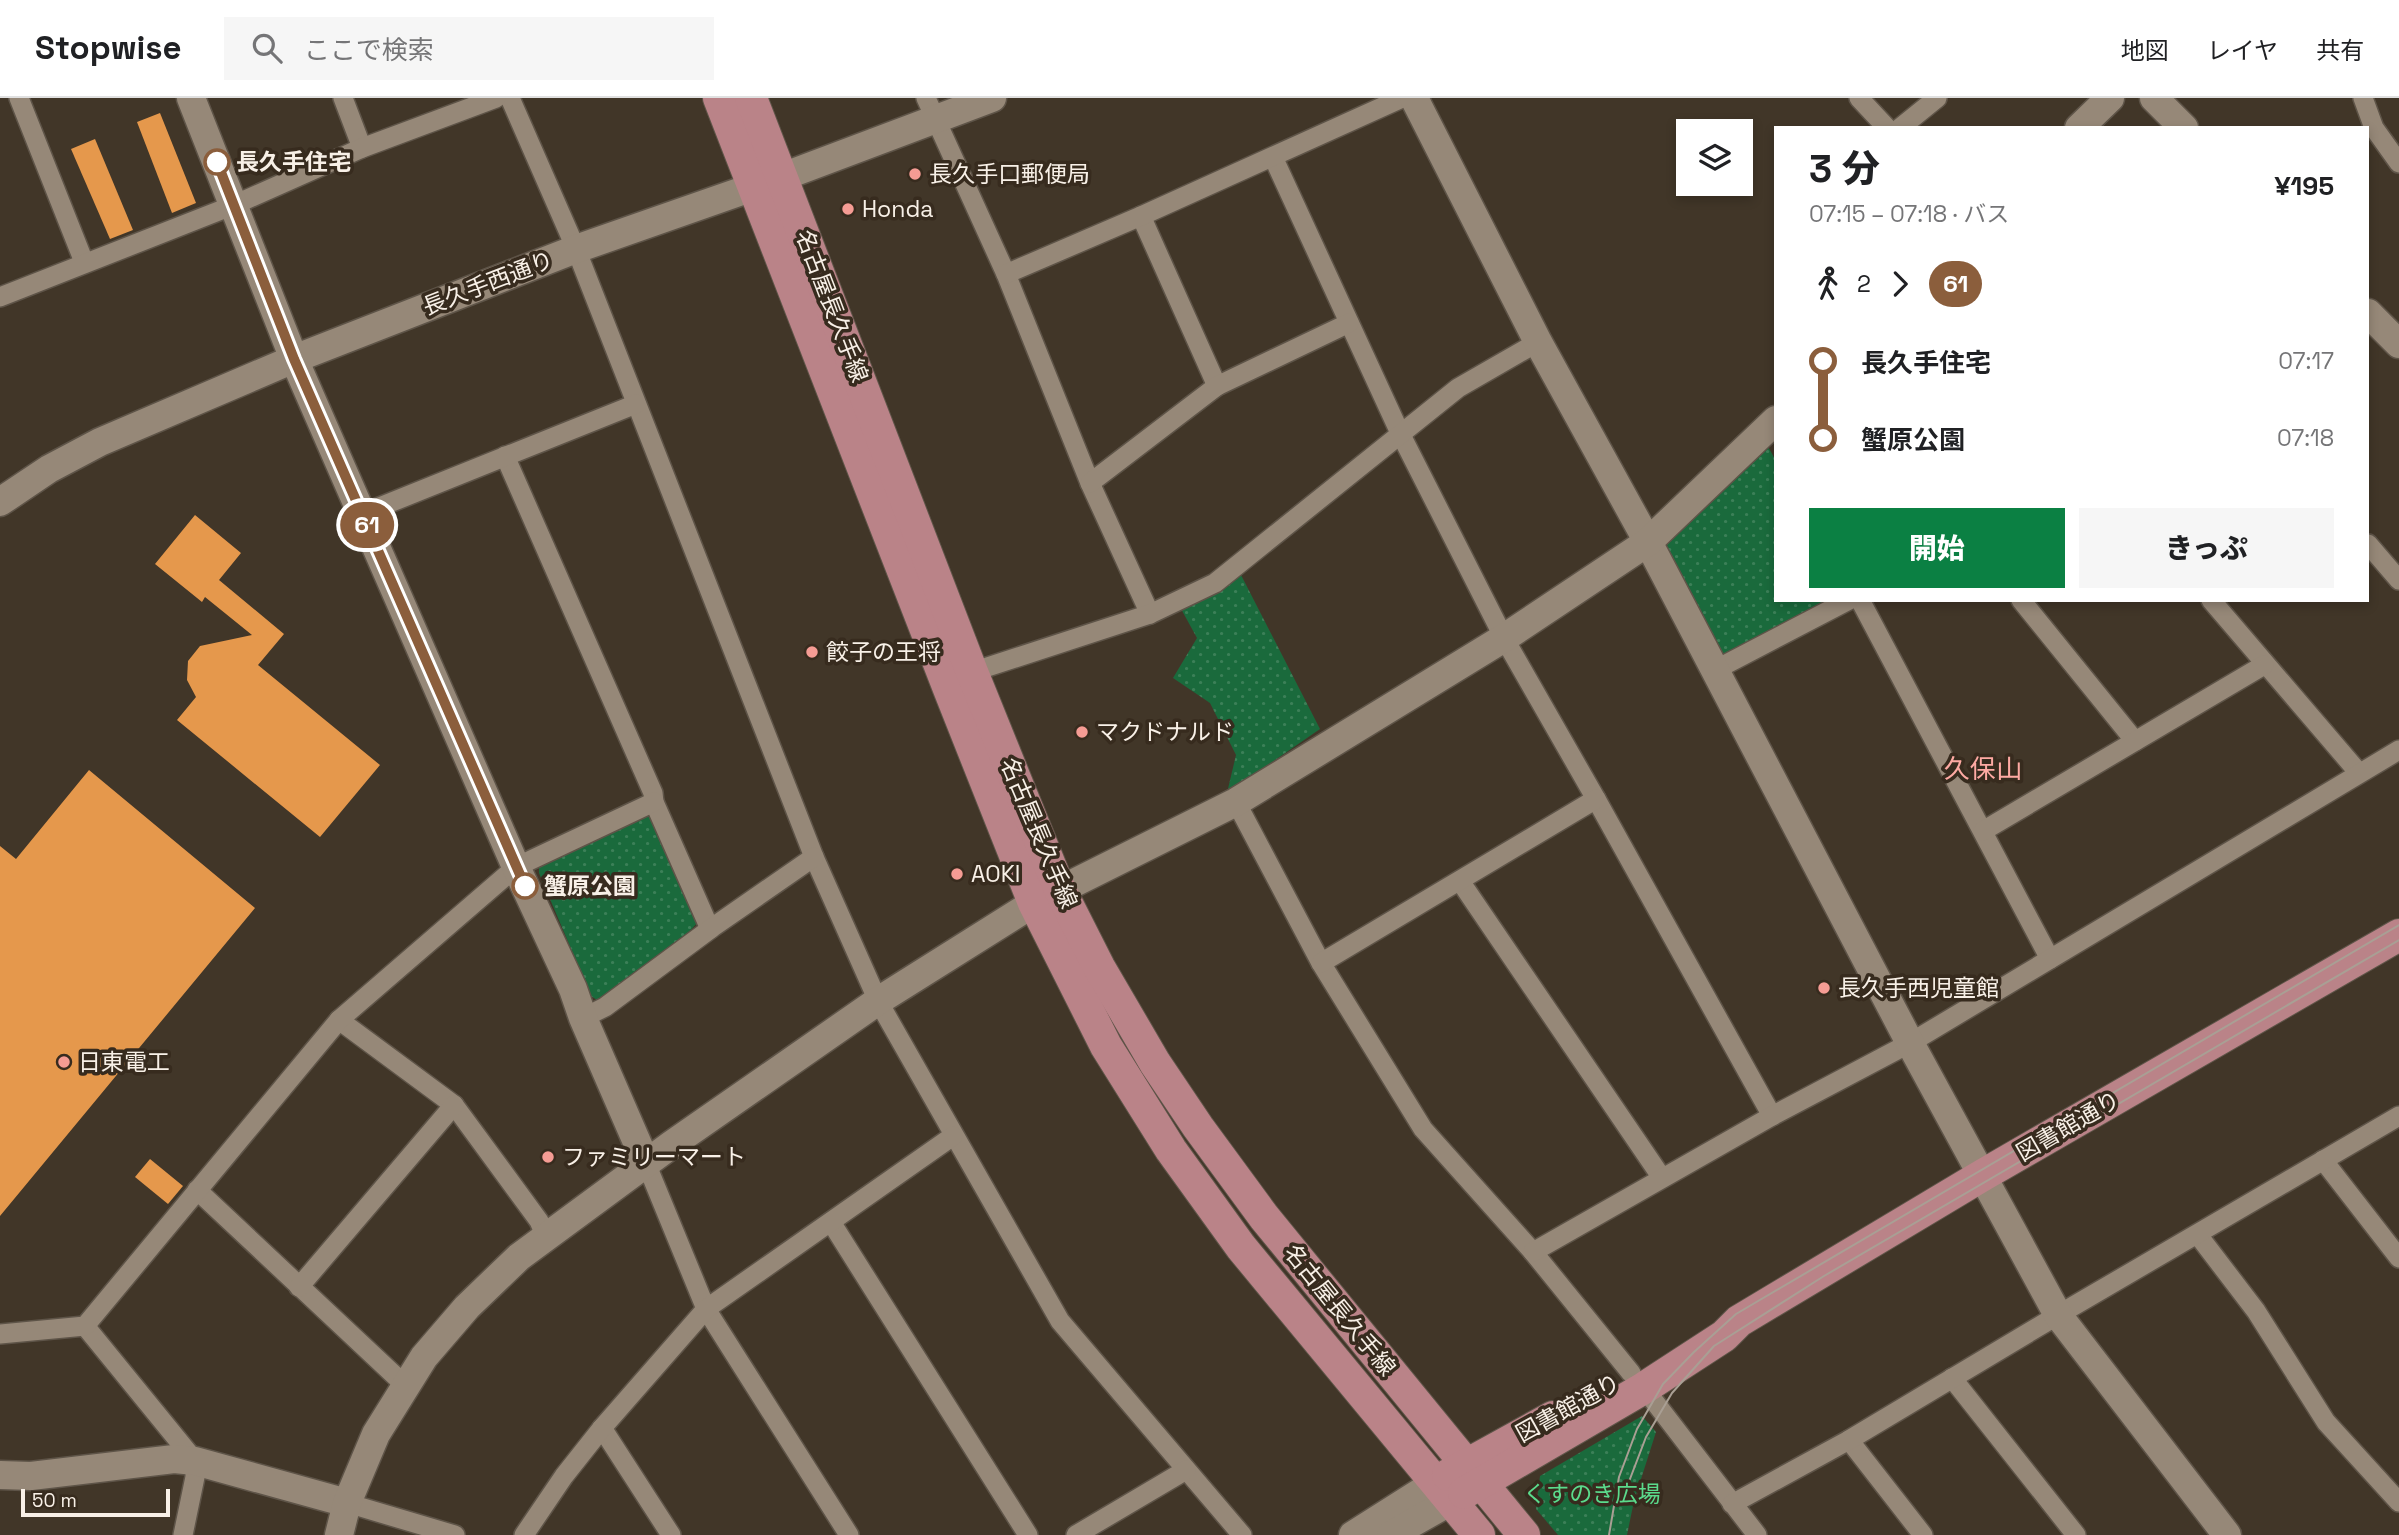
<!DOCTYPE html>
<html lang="ja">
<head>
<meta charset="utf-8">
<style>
	body { margin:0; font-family:"Space Grotesk","Noto Sans JP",sans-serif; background:#f6f6f6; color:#202124; height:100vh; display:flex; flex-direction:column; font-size:26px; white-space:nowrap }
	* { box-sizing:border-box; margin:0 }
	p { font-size:23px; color:#757577 }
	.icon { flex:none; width:38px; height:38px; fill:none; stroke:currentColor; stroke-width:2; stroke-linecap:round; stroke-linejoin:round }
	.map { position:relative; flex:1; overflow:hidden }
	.details { position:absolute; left:1774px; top:28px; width:595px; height:476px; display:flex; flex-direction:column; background:#fff; border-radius:0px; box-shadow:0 4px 10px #0003 }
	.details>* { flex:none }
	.badge { padding:0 14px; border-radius:23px; font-size:24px; line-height:46px }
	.controls { position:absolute; left:1676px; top:21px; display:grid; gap:14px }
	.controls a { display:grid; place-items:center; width:77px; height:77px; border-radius:0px; background:#fff; box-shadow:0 4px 10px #0003; font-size:35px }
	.scale { position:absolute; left:21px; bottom:18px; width:149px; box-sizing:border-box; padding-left:7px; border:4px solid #f8f0e7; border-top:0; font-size:19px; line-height:24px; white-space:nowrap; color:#f8f0e7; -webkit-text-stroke:5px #372b1e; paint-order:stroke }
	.map>.badge { position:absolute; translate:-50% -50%; box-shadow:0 0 0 4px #fff }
	.legs { display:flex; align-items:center; gap:10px; height:77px; padding:0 35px; font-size:23px }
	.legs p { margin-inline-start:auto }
	.head { display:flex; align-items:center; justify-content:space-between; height:119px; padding:0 35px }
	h1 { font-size:38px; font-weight:800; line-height:52px }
	.primary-button { display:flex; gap:14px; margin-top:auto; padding:14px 35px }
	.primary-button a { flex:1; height:80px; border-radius:0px; background:#0b8043; color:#fff; font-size:28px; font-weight:800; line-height:80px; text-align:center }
	.primary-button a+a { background:#f6f6f6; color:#202124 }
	ul { padding:0 35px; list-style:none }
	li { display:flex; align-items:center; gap:24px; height:77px; font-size:26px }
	li i { display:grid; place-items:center; width:10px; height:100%; margin:0 9px; background:currentColor }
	li i::after { content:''; width:18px; height:18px; margin:-9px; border:5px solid; border-radius:50%; background:#fff }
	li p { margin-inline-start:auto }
	li:first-child i { background:linear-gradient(#0000 50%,currentColor 0) }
	li:last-child i { background:linear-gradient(currentColor 50%,#0000 0) }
	header { display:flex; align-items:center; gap:42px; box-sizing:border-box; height:98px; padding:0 35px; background:#fff; border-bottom:2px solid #e0e0e0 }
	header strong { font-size:33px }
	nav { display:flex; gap:38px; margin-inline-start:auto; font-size:24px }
	.search { width:490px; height:63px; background:#f6f6f6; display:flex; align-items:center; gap:18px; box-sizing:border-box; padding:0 24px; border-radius:0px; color:#757577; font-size:26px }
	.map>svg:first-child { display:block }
</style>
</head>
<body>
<header>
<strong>Stopwise</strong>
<div class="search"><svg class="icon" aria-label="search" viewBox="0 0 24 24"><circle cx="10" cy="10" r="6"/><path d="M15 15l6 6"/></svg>ここで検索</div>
<nav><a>地図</a><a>レイヤ</a><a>共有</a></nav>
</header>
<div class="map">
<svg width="2399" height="1437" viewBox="0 0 2399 1437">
	<defs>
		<pattern id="green-dots" width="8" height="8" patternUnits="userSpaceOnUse" patternTransform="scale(1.75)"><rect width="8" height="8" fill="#1a6a3c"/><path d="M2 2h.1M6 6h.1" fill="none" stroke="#3c8058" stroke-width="1.8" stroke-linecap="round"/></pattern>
	</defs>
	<rect width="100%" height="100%" fill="#413628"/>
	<!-- green -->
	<g fill="url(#green-dots)">
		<polygon points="1765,343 1776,363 1776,502 1833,502 1720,566 1659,447"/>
		<polygon points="1240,475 1320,631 1227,695 1236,657 1210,605 1173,580 1197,540 1180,509"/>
		<polygon points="652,714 698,824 689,834 597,902 591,898 539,775 539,768"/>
		<polygon points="1642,1318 1656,1334 1634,1403 1627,1437 1558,1437 1536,1411 1540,1378"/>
	</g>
	<!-- building -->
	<g fill="#e5984c">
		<polygon points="160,15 196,105 172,115 137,24"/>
		<polygon points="95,41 133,132 110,141 71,51"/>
		<polygon points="195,417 241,455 219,482 284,536 258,567 380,667 320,739 177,622 196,599 187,582 188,563 200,548 252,537 205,499 202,504 155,466"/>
		<polygon points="89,672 255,810 0,1118 0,748 16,761"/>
		<polygon points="150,1061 183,1088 168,1106 135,1079"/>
	</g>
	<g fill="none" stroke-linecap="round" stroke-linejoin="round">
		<defs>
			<g id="street">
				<polyline points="19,0 84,164"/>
				<polyline points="343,0 362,50"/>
				<polyline points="510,0 576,151 814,759 878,903 1060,1223 1242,1437"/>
				<polyline points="926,0 1006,176 1090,385 1150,516"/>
				<polyline points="1859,0 1887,30"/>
				<polyline points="2363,0 2374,30 2399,65"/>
				<polyline points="1900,30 1937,0"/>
				<polyline points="1273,59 1400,335 1504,540 1596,701 1772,1018"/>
				<polyline points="1141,118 1217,288"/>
				<polyline points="1006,176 1141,118 1402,0"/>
				<polyline points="0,199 234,107 362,50 496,0"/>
				<polyline points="505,358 653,695 654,704 710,831"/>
				<polyline points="1090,385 1217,288 1349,225"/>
				<polyline points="362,416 636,306"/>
				<polyline points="2368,446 2399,482"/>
				<polyline points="1860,502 2050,861"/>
				<polyline points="2021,502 2135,643"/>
				<polyline points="2211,502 2359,675"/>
				<polyline points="1715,572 1849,502"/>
				<polyline points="972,574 1150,516 1215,485 1458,290 1538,244"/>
				<polyline points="1236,704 1321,865 1423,1031 1533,1154 1631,1275"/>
				<polyline points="1983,733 2264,567"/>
				<polyline points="1460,783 1662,1080"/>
				<polyline points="1321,865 1596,701"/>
				<polyline points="583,920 605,909 713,829 814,759"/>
				<polyline points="339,922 454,1007 539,1123 546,1139"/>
				<polyline points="2323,1062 2399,1160"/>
				<polyline points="646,1065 706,1211 849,1437"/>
				<polyline points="197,1092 407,1289"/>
				<polyline points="831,1124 1028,1437"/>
				<polyline points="2198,1137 2256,1213 2326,1324 2399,1404"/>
				<polyline points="1533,1154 1772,1018 1910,945 2399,652"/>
				<polyline points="299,1189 454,1007"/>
				<polyline points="85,1228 195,1363 195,1379 183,1437"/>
				<polyline points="0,1236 85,1228 339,922 516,769 654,704"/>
				<polyline points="1952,1280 2076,1437"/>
				<polyline points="1644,1290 1757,1437"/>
				<polyline points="602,1330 671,1437"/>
				<polyline points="1849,1342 1923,1437"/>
				<polyline points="347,1405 455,1437"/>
				<polyline points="1732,1406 1849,1342 2058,1217 2399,1018"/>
				<polyline points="524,1437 564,1378 602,1330 706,1211 953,1038"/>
				<polyline points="1076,1437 1186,1372"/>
			</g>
			<g id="secondary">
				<polyline points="191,0 294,261 516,769 573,891 583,920 646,1065"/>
				<polyline points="1414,0 1538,244 1648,444 1910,945 2058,1217 2227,1437"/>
				<polyline points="2154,0 2184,30"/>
				<polyline points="2079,30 2110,0"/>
				<polyline points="2368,215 2399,246"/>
				<polyline points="0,404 49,371 100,344 294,261 576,151 782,79 992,0"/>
				<polyline points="0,1377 31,1378 174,1361 195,1363 347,1405"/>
				<polyline points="339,1437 347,1405 376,1336 424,1259 467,1209 519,1159 671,1047 878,903 1034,805 1236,704 1504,540 1648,444 1776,322"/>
				<polyline points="1353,1437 1435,1385"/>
				<polyline points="1391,1437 1451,1403"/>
			</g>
			<g id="primary">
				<polyline points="719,0 949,591 1034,805 1106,948 1171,1052 1241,1149 1479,1437"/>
				<polyline points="751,0 972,574 1060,792 1099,869 1155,965 1198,1029 1264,1119 1524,1437"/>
				<polyline points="1448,1377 1553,1319"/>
				<polyline points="1464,1395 1644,1290 1724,1238 1739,1223 1983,1077 2399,837"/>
			</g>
		</defs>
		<!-- street casing -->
		<use href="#street" stroke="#5e5448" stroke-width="22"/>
		<!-- secondary casing -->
		<use href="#secondary" stroke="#5e5448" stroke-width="31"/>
		<!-- primary casing -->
		<use href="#primary" stroke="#5e5448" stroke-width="34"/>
		<!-- street -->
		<use href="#street" stroke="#968878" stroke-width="19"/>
		<!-- secondary -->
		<use href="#secondary" stroke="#968878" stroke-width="28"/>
		<!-- primary -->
		<use href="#primary" stroke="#ba8388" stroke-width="32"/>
		<!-- tram -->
		<g stroke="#a99f94" stroke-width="2">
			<polyline points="1624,1404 1625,1394 1646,1339 1672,1295 1714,1248 1824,1178 2399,842"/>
			<polyline points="1609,1437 1619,1379 1637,1331 1663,1286 1694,1254 1736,1216 2399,827"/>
		</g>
	</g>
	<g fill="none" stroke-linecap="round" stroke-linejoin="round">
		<defs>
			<polyline id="line-1" points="217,64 294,261 525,788"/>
		</defs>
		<!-- line-1 casing -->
		<use href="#line-1" stroke="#fff" stroke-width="16"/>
		<!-- line-1 -->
		<use href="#line-1" stroke="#8b5e3c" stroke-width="10"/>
	</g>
	<!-- markers -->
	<g fill="#fff" stroke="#8b5e3c" stroke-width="3.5">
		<circle cx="217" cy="64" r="12"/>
		<circle cx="525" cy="788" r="12"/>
	</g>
	<g fill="#f59c94" stroke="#372b1e" stroke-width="2.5">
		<circle cx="915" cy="76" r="7"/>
		<circle cx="848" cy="111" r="7"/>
		<circle cx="812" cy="554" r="7"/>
		<circle cx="1082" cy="634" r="7"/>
		<circle cx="957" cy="776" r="7"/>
		<circle cx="1824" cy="890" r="7"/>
		<circle cx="64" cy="964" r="7"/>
		<circle cx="548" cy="1059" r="7"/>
	</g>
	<g text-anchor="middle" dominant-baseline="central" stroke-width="7" stroke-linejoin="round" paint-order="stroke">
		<!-- stop labels -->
		<g font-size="23" font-weight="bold" fill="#f8f0e7" stroke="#372b1e" text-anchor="start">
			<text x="236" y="64">長久手住宅</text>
			<text x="544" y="788">蟹原公園</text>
		</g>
		<!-- poi labels -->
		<g font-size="23" fill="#f8f0e7" stroke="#372b1e" text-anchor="start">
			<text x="929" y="76">長久手口郵便局</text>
			<text x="862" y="111">Honda</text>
			<text x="826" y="554">餃子の王将</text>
			<text x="1096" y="634">マクドナルド</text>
			<text x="971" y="776">AOKI</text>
			<text x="1838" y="890">長久手西児童館</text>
			<text x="78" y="964">日東電工</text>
			<text x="562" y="1059">ファミリーマート</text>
		</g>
		<!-- street labels -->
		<g font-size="23" fill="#f8f0e7" stroke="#372b1e">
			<text transform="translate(488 185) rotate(-21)">長久手西通り</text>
			<text transform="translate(832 208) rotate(69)">名古屋長久手線</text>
			<text transform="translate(1039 735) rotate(67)">名古屋長久手線</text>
			<text transform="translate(2068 1028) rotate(-30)">図書館通り</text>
			<text transform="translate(1340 1212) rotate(51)">名古屋長久手線</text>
			<text transform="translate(1568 1310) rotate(-29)">図書館通り</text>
		</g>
		<!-- park labels -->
		<g font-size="23" fill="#5bdb8c" stroke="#372b1e">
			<text x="1592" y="1396">くすのき広場</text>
		</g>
		<!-- quarter labels -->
		<g font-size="26" fill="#feaaa3" stroke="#372b1e">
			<text x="1983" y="671">久保山</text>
		</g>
	</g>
</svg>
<div class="controls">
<a><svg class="icon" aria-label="layers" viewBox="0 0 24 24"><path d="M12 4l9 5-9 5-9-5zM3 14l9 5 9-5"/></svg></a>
</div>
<div class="scale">50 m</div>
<b class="badge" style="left:367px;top:427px;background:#8b5e3c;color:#fff">61</b>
<section class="details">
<div class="head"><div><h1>3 分</h1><p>07:15 – 07:18 · バス</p></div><b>¥195</b></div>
<div class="legs"><svg class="icon" aria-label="walk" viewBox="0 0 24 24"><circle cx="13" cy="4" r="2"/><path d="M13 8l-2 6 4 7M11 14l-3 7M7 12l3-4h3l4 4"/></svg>2<svg class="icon" aria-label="forward" viewBox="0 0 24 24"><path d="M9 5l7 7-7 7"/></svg><b class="badge" style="background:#8b5e3c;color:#fff">61</b></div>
<ul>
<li><i style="color:#8b5e3c"></i><b>長久手住宅</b><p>07:17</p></li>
<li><i style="color:#8b5e3c"></i><b>蟹原公園</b><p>07:18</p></li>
</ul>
<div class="primary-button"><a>開始</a><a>きっぷ</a></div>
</section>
</div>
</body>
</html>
